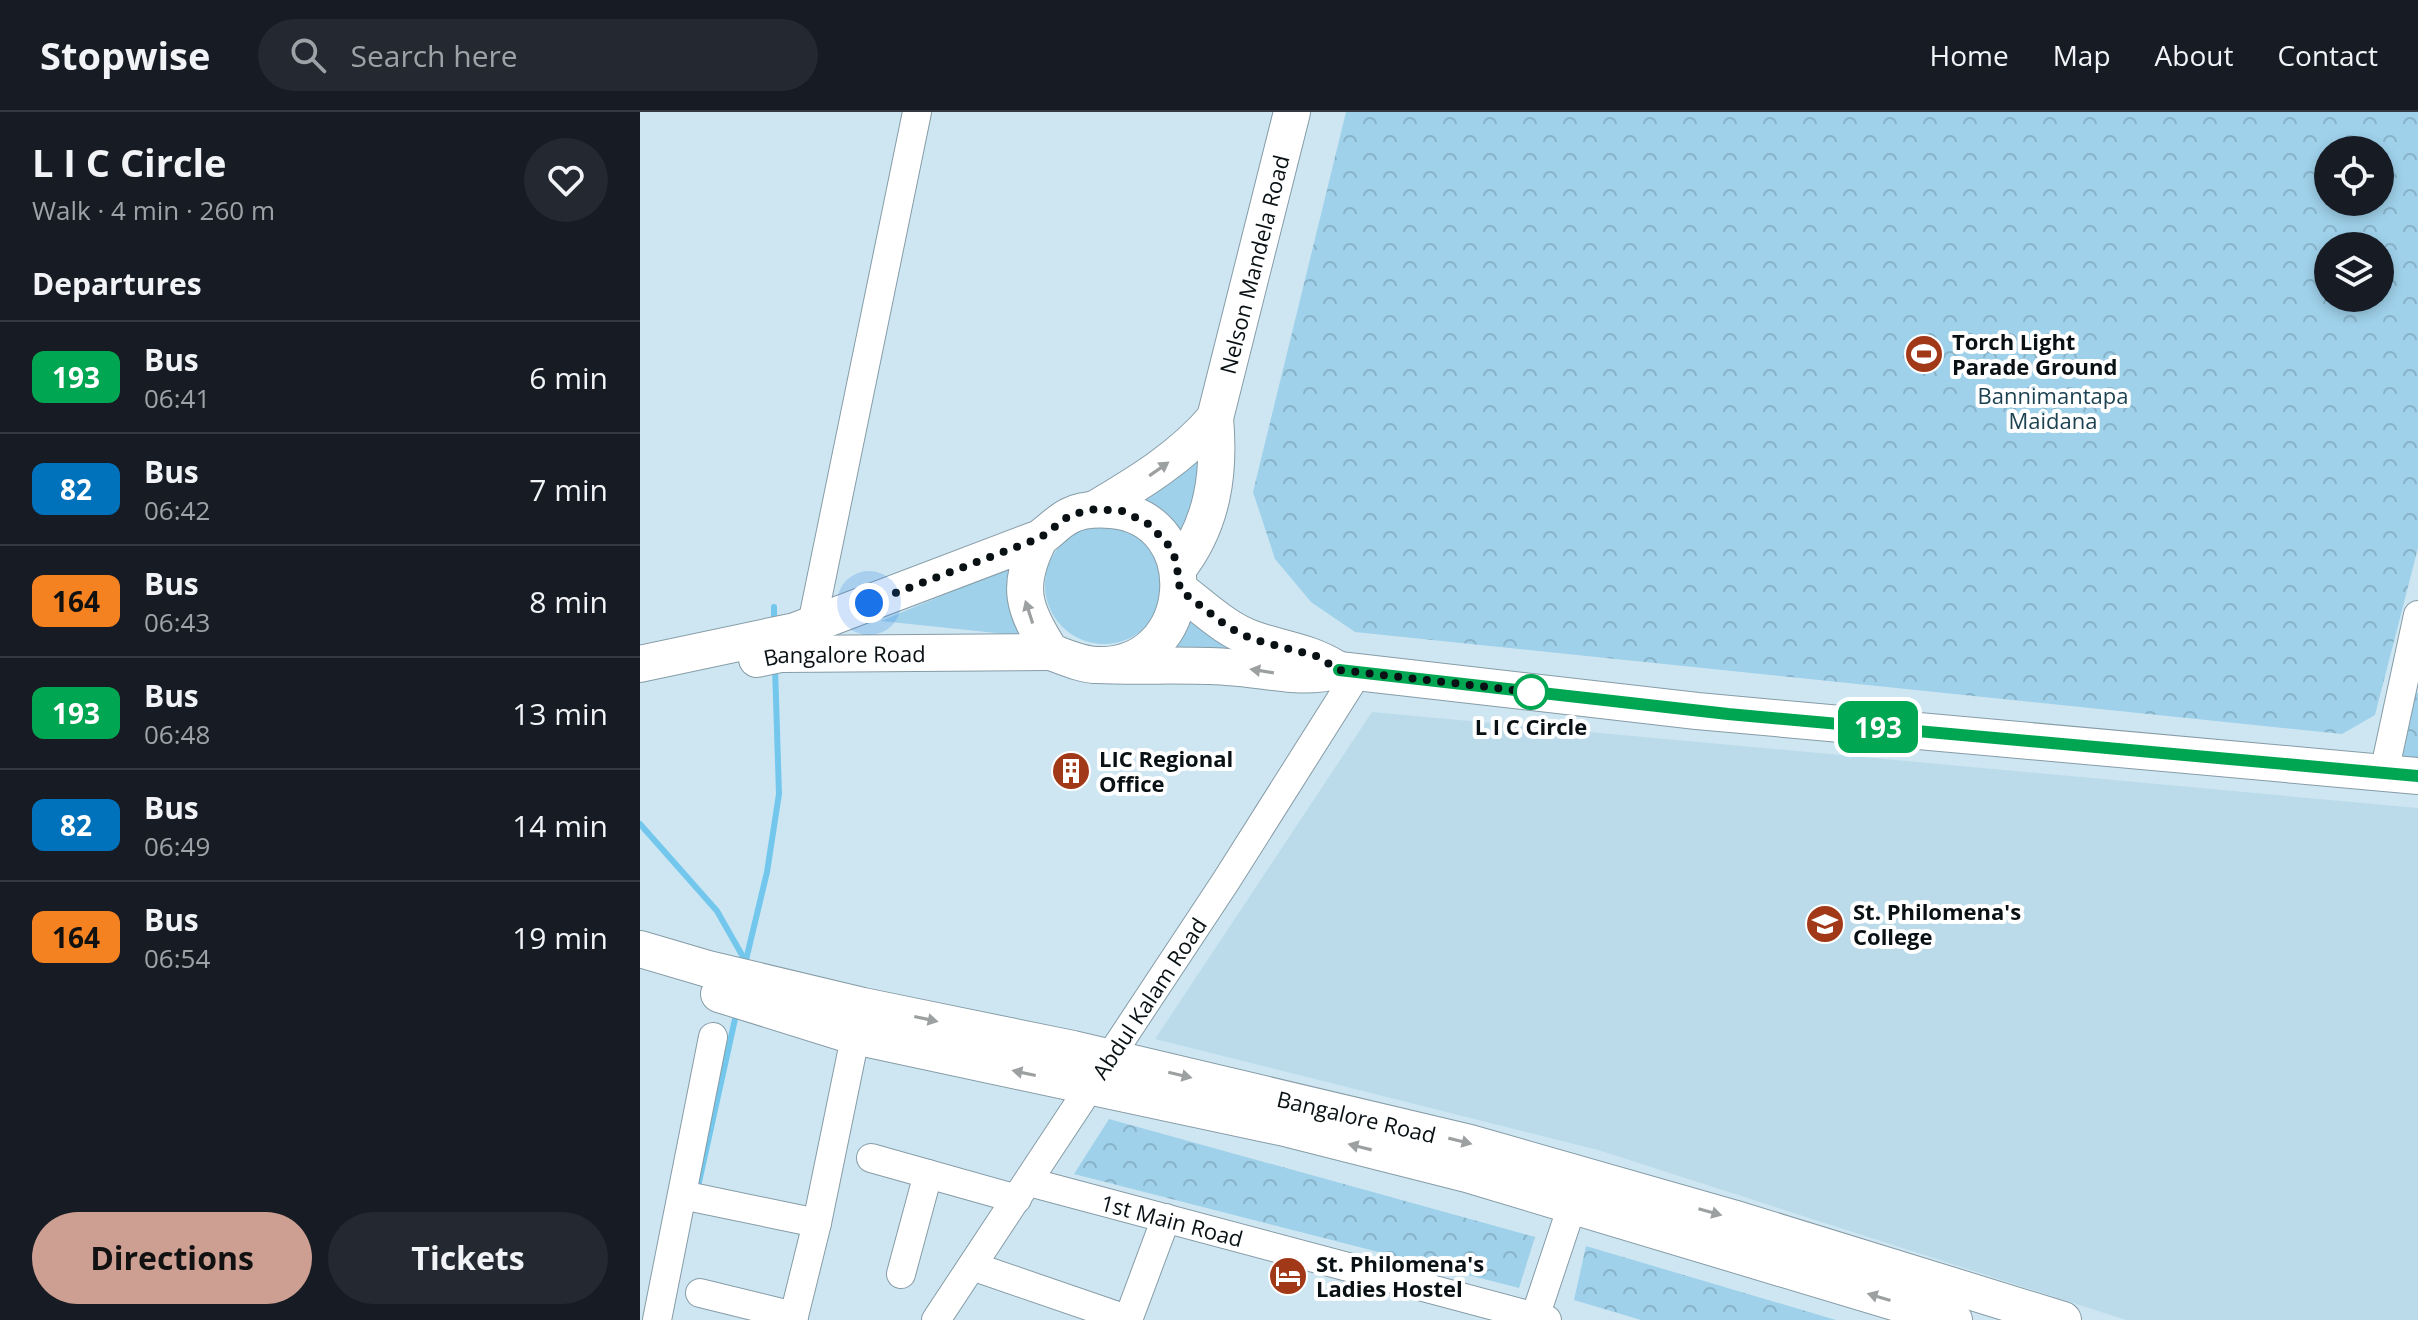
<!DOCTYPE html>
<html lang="en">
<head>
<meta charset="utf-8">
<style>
	body { margin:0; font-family:"Open Sans",sans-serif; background:#242831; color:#f1f3f6; height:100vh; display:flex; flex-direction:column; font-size:30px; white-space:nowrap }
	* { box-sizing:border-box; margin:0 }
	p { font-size:26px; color:#9ea1a6 }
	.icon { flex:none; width:44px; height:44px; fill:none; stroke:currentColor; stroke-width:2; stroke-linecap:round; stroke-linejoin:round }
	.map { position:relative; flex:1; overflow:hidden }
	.side { display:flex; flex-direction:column; background:#171b24; width:640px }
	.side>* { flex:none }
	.badge { padding:0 16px; border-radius:12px; font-size:28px; line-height:52px }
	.tools { position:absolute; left:1674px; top:24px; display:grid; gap:16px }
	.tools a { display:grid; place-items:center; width:80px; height:80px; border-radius:50%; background:#171b24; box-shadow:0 4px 12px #0003; font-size:40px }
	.you { position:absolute; width:40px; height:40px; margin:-20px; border:6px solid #fff; border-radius:50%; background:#1a73e8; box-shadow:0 0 0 12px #1a73e833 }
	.map>.badge { position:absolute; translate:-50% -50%; box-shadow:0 0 0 4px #fff }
	h2 { padding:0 32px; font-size:30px; line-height:72px }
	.round { display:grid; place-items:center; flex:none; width:84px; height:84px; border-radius:42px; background:#242831 }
	.summary { display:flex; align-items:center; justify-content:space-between; height:136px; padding:0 32px }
	h1 { font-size:38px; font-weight:700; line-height:60px }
	.action { display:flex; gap:16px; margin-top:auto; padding:16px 32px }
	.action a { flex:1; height:92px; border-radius:48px; background:#cd9f93; color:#111; font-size:32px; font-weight:700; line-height:92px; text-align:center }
	.action a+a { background:#242831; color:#f1f3f6 }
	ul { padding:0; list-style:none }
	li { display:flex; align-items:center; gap:24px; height:112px; padding:0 32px; border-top:2px solid #363941 }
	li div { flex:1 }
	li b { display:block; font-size:30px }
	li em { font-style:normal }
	li .badge { min-width:88px; font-weight:700; text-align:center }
	header { display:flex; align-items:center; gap:48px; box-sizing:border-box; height:112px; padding:0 40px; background:#171b24; border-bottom:2px solid #363941 }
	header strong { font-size:38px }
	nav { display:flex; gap:44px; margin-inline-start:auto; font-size:28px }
	.search { width:560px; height:72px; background:#242831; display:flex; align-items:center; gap:20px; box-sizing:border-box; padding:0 28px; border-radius:44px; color:#9ea1a6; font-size:30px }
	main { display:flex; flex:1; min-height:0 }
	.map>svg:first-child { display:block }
</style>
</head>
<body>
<header>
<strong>Stopwise</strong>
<div class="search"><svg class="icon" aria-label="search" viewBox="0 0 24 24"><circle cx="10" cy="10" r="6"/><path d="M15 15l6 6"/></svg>Search here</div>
<nav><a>Home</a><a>Map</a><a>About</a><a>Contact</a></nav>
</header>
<main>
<section class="side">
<div class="summary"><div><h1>L I C Circle</h1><p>Walk · 4 min · 260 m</p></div><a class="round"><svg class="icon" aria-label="heart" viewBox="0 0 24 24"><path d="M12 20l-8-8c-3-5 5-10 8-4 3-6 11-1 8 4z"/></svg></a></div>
<h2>Departures</h2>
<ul>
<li><span class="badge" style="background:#00a651;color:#fff">193</span><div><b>Bus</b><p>06:41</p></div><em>6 min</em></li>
<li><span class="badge" style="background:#0072bc;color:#fff">82</span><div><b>Bus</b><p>06:42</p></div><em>7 min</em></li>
<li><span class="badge" style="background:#f58220;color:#111">164</span><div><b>Bus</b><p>06:43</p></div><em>8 min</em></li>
<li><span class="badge" style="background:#00a651;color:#fff">193</span><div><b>Bus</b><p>06:48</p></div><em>13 min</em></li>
<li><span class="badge" style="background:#0072bc;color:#fff">82</span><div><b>Bus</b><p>06:49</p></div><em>14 min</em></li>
<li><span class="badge" style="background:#f58220;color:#111">164</span><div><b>Bus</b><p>06:54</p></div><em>19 min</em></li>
</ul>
<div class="action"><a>Directions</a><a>Tickets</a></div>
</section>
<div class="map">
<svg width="1778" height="1208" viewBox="0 0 1778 1208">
	<defs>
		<pattern id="forest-crowns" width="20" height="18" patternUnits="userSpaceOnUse" patternTransform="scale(2)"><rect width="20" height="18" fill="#9fd1ea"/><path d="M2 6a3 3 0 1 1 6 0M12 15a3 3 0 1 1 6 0" fill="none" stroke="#88b2c8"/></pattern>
	</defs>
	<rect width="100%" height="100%" fill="#cee6f2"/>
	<!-- built -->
	<polygon fill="#bbdbea" points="732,600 1778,696 1778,1208 1486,1208 958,1038 515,927"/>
	<!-- green -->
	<g fill="#9fd1ea">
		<polygon points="564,339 542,430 493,389"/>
		<circle cx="464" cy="473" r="59"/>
		<polygon points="378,452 385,524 241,509"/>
		<polygon points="554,498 604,540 519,543"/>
	</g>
	<!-- forest -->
	<g fill="url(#forest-crowns)" fill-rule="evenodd">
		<path d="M706 0H1778V436L1735 603 1702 622 715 520 671 490 635 447 613 380ZM1740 38V90H1688V38ZM1740 134V186H1688V134Z"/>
		<polygon points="1775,580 1778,581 1778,650 1761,648"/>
		<polygon points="469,1007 895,1125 879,1176 434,1062"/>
		<polygon points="946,1134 1196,1208 1001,1208 934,1188"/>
	</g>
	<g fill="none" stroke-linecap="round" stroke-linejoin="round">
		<!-- stream -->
		<g stroke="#74c7ec" stroke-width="6">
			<polyline points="134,495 134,512"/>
			<polyline points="0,712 77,799 106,850"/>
			<polyline points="105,852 127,760 139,682 135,555"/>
			<polyline points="57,1079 97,898"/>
		</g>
		<defs>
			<g id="minor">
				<polyline points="172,512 277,0"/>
				<polyline points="1744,661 1778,503"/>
				<polyline points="231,1046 377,1087"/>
				<path id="s1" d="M389 1070 907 1208"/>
				<polyline points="42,1083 177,1111"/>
				<polyline points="332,1154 489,1208"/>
				<polyline points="261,1162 288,1062"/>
				<polyline points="60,1181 154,1204"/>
				<polyline points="17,1208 73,925"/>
				<polyline points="153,1208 177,1111 219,906"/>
				<path id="s2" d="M296 1208 586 769 718 560"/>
				<polyline points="488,1208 526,1106"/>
				<polyline points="894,1208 932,1094"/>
			</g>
			<g id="major">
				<path d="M455 397C499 371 542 345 575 306"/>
				<path id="s3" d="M538 457C573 412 580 361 575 306L652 0"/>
				<path d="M540 478C563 495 586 518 613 527 644 538 668 539 697 557"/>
				<path id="s4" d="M117 547 141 542 411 540"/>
				<path d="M0 552 155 519 400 426C410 419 419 409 429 404 442 397 458 397 471 398 568 406 557 556 458 553 442 553 425 545 411 540 383 497 375 474 400 426"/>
				<path d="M456 553C499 555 544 552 587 555 629 557 658 569 699 558L1057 599 1778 664"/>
				<path id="s5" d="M0 837 68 857 223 894 433 937 830 1031 1096 1107 1423 1208"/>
				<polyline points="79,882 214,924 649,1017 827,1062 1314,1208"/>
			</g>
		</defs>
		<!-- minor casing -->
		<use href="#minor" stroke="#869ca7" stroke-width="30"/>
		<!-- major casing -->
		<use href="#major" stroke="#869ca7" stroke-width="38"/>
		<!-- minor -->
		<use href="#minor" stroke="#fff" stroke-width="28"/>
		<!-- major -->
		<use href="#major" stroke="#fff" stroke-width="36"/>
	</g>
	<!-- one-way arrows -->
	<defs><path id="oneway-solid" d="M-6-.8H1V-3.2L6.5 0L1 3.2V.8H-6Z" transform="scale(2)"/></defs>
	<g fill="#9da0a1">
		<use href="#oneway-solid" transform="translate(519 357) rotate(-35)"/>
		<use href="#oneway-solid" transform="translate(389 500) rotate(-108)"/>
		<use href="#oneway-solid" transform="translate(622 559) rotate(-171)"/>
		<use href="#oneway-solid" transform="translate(286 907) rotate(12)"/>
		<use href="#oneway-solid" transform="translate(384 961) rotate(-168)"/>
		<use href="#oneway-solid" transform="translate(540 963) rotate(13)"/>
		<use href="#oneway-solid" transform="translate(820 1029) rotate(14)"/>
		<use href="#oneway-solid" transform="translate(720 1035) rotate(-166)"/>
		<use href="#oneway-solid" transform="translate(1070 1100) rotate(16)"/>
		<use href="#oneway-solid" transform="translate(1239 1185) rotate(-163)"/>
	</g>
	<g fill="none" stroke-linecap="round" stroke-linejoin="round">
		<defs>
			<polyline id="line" points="699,558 1088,602 1778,664"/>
		</defs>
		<!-- line casing -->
		<use href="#line" stroke="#fff" stroke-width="18"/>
		<!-- line -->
		<use href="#line" stroke="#00a651" stroke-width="12"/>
		<!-- walk -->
		<polyline stroke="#091115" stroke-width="8" stroke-dasharray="0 14.4" points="229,491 400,426 430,403 455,397 482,399 507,411 527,431 536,448 540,478 588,515 612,527 676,544 699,558 891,580"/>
	</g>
	<!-- icons -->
	<defs>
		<symbol id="stadium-disc" viewBox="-11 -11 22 22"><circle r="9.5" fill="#a13919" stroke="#fff"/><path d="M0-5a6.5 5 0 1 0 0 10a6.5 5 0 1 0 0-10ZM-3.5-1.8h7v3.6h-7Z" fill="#fff"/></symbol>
		<symbol id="building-disc" viewBox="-11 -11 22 22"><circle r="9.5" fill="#a13919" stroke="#fff"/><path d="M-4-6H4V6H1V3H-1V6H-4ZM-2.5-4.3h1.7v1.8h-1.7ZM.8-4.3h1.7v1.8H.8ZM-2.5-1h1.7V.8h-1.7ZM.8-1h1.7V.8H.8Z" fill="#fff"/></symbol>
		<symbol id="university-disc" viewBox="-11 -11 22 22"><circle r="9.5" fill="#a13919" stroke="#fff"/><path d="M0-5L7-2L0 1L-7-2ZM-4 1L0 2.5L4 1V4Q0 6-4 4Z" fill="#fff"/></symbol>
		<symbol id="hotel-disc" viewBox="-11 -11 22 22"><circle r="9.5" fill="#a13919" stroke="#fff"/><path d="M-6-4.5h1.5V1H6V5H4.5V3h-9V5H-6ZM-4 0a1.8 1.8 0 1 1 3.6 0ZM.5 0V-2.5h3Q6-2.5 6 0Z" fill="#fff"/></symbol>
	</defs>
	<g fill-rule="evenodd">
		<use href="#stadium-disc" x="1262" y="220" width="44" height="44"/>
		<use href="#building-disc" x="409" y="637" width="44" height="44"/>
		<use href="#university-disc" x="1163" y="790" width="44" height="44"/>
		<use href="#hotel-disc" x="626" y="1142" width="44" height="44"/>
	</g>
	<!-- markers -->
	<circle fill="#fff" stroke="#00a651" stroke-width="4" cx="891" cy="580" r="16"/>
	<g text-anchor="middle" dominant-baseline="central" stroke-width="8" stroke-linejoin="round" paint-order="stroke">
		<!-- street labels -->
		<g font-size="22" fill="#091115" stroke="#fff">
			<text stroke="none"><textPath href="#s3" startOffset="318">Nelson Mandela Road</textPath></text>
			<text stroke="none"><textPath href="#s4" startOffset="88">Bangalore Road</textPath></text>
			<text stroke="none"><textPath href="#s2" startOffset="386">Abdul Kalam Road</textPath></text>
			<text stroke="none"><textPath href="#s5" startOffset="736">Bangalore Road</textPath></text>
			<text stroke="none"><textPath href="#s1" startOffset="148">1st Main Road</textPath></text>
		</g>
		<!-- poi labels -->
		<g font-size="22" font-weight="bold" fill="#091115" stroke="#fff" text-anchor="start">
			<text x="1312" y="229">Torch Light<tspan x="1312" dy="25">Parade Ground</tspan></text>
			<text x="459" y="646">LIC Regional<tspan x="459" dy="25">Office</tspan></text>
			<text x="1213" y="799">St. Philomena's<tspan x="1213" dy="25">College</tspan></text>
			<text x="676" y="1151">St. Philomena's<tspan x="676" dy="25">Ladies Hostel</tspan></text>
		</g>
		<!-- park labels -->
		<g font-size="22" fill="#1c4252" stroke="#fff">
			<text x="1413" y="283">Bannimantapa<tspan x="1413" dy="25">Maidana</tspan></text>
		</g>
		<!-- stop labels -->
		<g font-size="22" font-weight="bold" fill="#091115" stroke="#fff">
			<text x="891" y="614">L I C Circle</text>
		</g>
	</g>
</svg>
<div class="tools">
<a><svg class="icon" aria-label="locate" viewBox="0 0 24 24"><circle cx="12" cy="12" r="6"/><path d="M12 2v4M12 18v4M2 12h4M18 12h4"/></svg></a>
<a><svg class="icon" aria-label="layers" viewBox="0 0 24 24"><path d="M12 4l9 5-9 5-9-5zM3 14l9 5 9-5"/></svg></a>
</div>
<div class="you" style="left:229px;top:491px"></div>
<b class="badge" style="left:1238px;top:615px;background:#00a651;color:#fff">193</b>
</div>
</main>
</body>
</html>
